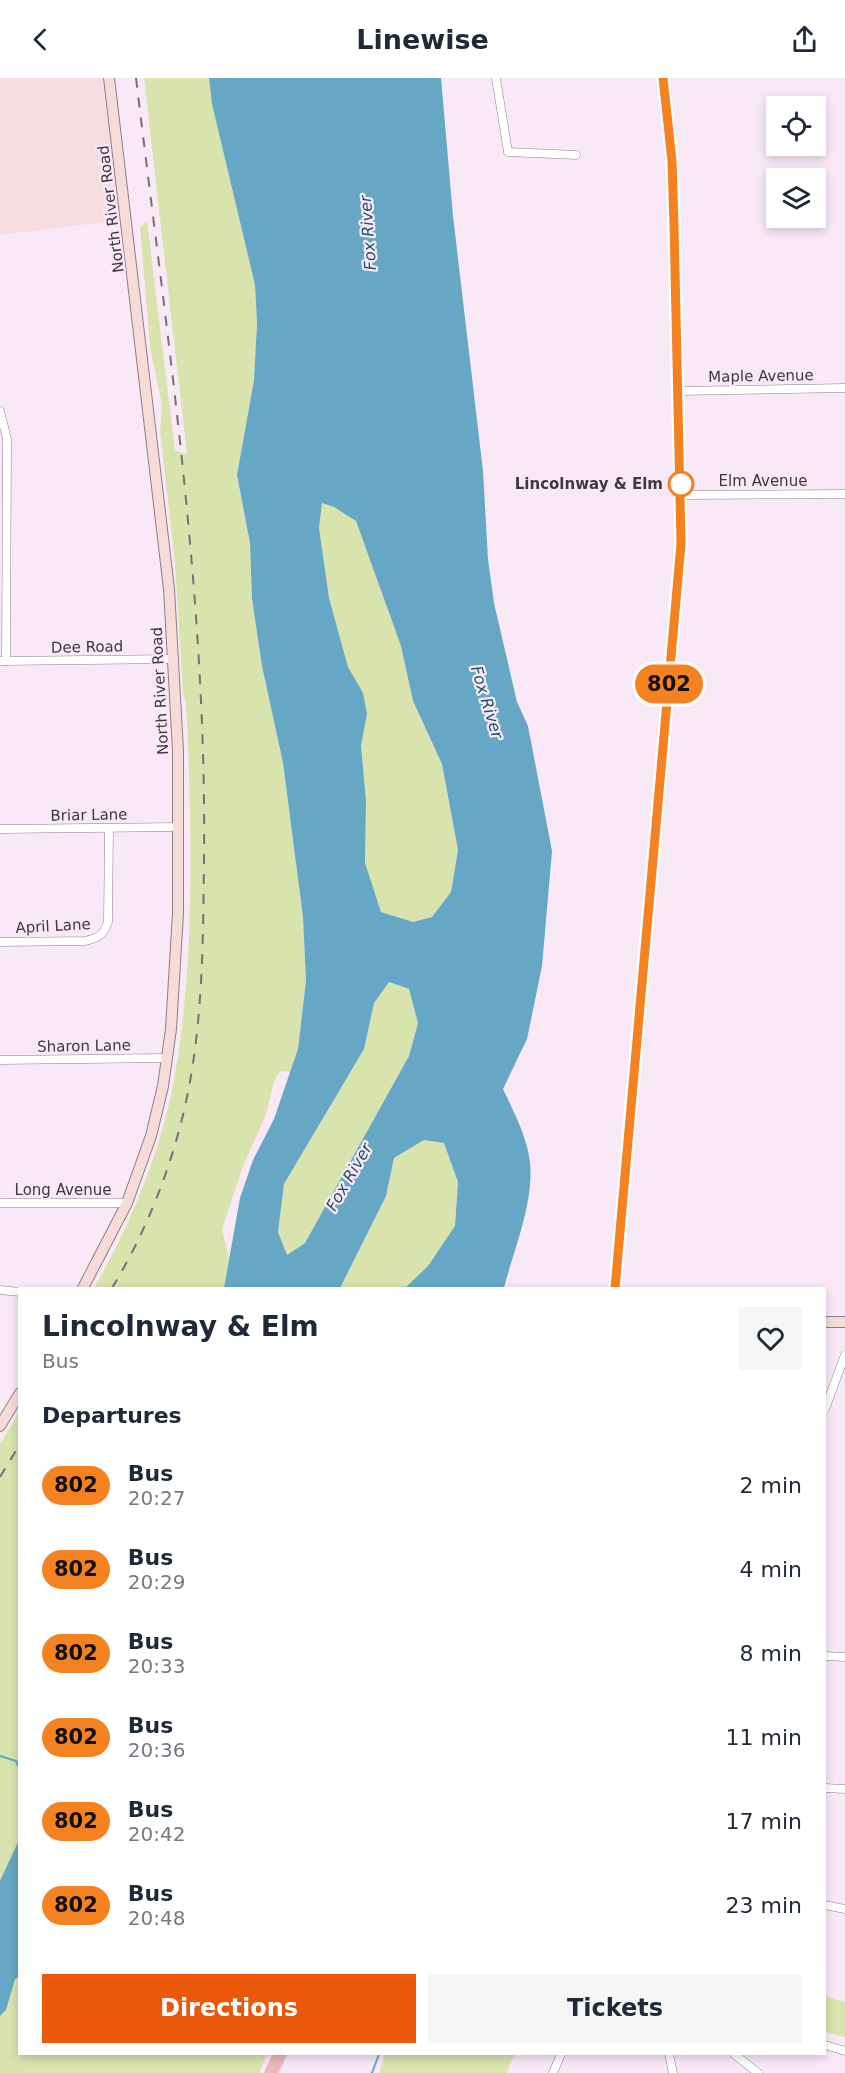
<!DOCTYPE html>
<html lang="en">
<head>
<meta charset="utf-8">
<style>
	body { margin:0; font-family:"DejaVu Sans",sans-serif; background:#f6f6f7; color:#1f2937; height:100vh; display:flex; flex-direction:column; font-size:22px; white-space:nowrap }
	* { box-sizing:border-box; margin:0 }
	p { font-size:20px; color:#747a83 }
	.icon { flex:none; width:33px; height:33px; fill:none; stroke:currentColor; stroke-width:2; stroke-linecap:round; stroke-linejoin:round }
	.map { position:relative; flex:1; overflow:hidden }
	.drawer { position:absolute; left:18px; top:1209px; width:808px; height:768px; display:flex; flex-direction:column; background:#fff; border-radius:0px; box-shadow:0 3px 9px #0003 }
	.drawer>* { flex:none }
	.badge { padding:0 12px; border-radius:20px; font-size:21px; line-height:39px }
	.tools { position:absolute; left:766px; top:18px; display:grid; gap:12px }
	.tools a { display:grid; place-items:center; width:60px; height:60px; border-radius:0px; background:#fff; box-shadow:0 3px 9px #0003; font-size:30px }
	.map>.badge { position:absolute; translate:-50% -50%; box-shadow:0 0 0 3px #fff }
	h2 { padding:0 24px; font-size:22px; line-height:54px }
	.round { display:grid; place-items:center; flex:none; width:63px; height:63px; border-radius:0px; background:#f6f6f7 }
	.headline { display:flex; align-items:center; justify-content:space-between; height:102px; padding:0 24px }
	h1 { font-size:28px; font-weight:700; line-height:45px }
	.action { display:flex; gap:12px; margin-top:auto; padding:12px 24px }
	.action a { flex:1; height:69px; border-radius:0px; background:#ea580c; color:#fff; font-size:24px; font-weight:700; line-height:69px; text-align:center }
	.action a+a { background:#f6f6f7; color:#1f2937 }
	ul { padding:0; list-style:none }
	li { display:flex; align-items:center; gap:18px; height:84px; padding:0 24px }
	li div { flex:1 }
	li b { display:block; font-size:22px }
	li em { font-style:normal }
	li .badge { min-width:66px; font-weight:700; text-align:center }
	header { display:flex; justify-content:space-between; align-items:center; height:78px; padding:0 24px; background:#fff; font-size:27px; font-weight:700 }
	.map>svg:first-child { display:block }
</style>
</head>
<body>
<header><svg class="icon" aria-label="back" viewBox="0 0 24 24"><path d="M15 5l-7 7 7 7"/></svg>Linewise<svg class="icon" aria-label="share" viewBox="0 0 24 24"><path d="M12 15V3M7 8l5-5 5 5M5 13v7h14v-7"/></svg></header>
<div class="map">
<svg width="845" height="1995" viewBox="0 0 845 1995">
	<rect width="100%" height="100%" fill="#f9e9f7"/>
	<!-- commercial -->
	<polygon fill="#f7dde2" points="0,0 102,0 121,142 0,157"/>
	<!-- green -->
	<g fill="#d9e3ae">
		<path d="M144 0H209L212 26 255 207 257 246 254 302 237 397 250 465 252 521 262 588 283 685 303 839 306 902 298 971 291 994 280 993 275 1001 265 1039 242 1091 222 1151 229 1180 224 1210H94C128 1151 156 1085 171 1017 196 897 192 747 186 624L183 616 175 486 160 353 162 327 150 268 140 149 147 143 175 372 187 377Z"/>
		<polygon points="322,425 334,429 356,443 401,568 413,623 442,686 458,772 451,814 432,839 413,844 381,834 365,785 366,723 361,668 367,636 363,615 348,589 329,520 319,450"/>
		<polygon points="388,904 409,911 418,945 409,978 305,1165 287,1177 278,1154 284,1106 364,971 374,925"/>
		<polygon points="424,1062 444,1065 458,1104 455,1148 428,1188 405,1210 340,1210 386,1118 394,1080"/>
		<polygon points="19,1334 20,1762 0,1803 0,1366"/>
		<polygon points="19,1899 20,1976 267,1976 259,1995 0,1995 0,1938 6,1932 15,1901"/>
		<polygon points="825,1918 845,1924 845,1959 825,1954"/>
		<polygon points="385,1976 515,1976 506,1995 379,1995"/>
	</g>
	<!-- water -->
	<g fill="#65a7c4" fill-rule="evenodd">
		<path d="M209 0H441L453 138 483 393 488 481 494 525 517 624 528 648 552 773 542 888 527 961 503 1011C514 1034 527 1059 530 1084 534 1125 514 1171 504 1210H405L428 1188 455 1148 458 1104 444 1065 424 1062 394 1080 386 1118 340 1210H224L240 1120 253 1082 274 1041 298 971 306 902 303 839 283 685 262 588 252 521 250 465 237 397 254 302 257 246 255 207 212 26ZM322 425 334 429 356 443 401 568 413 623 442 686 458 772 451 814 432 839 413 844 381 834 365 785 366 723 361 668 367 636 363 615 348 589 329 520 319 450ZM389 904 409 911 418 945 409 978 305 1165 287 1177 278 1154 284 1106 364 971 374 925Z"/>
		<polygon points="19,1762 19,1899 15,1901 6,1932 0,1938 0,1803"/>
	</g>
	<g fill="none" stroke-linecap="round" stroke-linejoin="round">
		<!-- stream -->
		<g stroke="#65a7c4" stroke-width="2">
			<polyline points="0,1678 16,1683 20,1692"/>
			<polyline points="372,1995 379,1976"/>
		</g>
		<defs>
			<g id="minor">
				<polyline points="496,0 508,74 576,77"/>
				<polyline points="678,313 845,310"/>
				<polyline points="0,333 7,361 6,583"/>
				<polyline points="681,417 845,416"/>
				<polyline points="0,583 174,581"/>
				<polyline points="0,751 179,749"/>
				<path d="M0 864 85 863C98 860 104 857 108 844L109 751"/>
				<polyline points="0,982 167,980"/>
				<polyline points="0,1125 127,1125"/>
				<polyline points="0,1212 20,1214"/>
				<polyline points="825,1331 845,1277"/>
				<polyline points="825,1578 845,1579"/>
				<polyline points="825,1710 845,1711"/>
				<polyline points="825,1827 845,1831"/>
				<polyline points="825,1967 845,1973"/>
				<polyline points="669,1976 673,1995"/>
				<polyline points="734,1976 758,1995"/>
				<polyline points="553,1995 561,1976"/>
			</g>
			<g id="secondary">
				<polyline points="83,1210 127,1125 151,1058 163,1008 171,951 178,835 178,673 169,511 109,0"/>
				<polyline points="825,1244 845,1244"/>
				<polyline points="0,1348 20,1315"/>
			</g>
			<g id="primary">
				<polyline points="615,1210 681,466 674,146 672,83 663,0"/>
				<polyline points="271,1995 280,1976"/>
			</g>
		</defs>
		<!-- minor casing -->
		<use href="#minor" stroke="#8d7e8b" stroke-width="9"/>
		<!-- secondary casing -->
		<use href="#secondary" stroke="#8d7e8b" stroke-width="12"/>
		<!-- primary casing -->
		<use href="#primary" stroke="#d5d3d5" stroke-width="14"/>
		<!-- minor -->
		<use href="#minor" stroke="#fff" stroke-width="8"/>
		<!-- secondary -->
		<use href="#secondary" stroke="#f5dcd9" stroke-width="10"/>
		<!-- primary -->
		<use href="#primary" stroke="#ebb9b3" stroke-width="12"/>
		<!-- rail -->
		<g stroke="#786f77" stroke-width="2" stroke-dasharray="10 10" stroke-linecap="butt">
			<path d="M112 1210C143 1159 166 1103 181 1045 203 960 203 869 204 781 207 519 167 260 136 0"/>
			<polyline points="0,1399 20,1366"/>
		</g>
	</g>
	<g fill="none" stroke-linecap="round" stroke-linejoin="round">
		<defs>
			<polyline id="line" points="615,1210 681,466 674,146 672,83 663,0"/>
		</defs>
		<!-- line casing -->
		<use href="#line" stroke="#fff" stroke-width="14"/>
		<!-- line -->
		<use href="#line" stroke="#f58220" stroke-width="9"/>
	</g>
	<!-- markers -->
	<circle fill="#fff" stroke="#f58220" stroke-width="3" cx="681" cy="406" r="12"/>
	<g text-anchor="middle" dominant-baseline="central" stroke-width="4.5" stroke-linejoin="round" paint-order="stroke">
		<!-- street labels -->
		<g font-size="15" fill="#3f383e" stroke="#f9e9f7">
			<text transform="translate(111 131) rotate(-97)">North River Road</text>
			<text transform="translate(761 298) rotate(-1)">Maple Avenue</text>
			<text x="763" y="403">Elm Avenue</text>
			<text transform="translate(87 569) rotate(-1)">Dee Road</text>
			<text transform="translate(160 613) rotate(-93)">North River Road</text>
			<text transform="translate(89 737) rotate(-1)">Briar Lane</text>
			<text transform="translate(53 848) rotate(-3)">April Lane</text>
			<text transform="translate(84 968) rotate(-1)">Sharon Lane</text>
			<text x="63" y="1112">Long Avenue</text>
		</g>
		<!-- stop labels -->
		<g font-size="15" font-weight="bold" fill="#3f383e" stroke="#f9e9f7" text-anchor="end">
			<text x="663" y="406">Lincolnway &amp; Elm</text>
		</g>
		<!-- water labels -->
		<g font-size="16" font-style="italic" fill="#1c5167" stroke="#f9e9f7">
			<text transform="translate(368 155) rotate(-94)">Fox River</text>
			<text transform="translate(487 624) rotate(73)">Fox River</text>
			<text transform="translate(349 1099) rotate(-60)">Fox River</text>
		</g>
	</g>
</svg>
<div class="tools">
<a><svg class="icon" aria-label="locate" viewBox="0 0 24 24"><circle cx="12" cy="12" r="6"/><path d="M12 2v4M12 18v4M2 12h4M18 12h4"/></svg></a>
<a><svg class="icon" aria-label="layers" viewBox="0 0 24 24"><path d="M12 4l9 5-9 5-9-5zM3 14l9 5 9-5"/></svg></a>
</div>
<b class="badge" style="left:669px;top:606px;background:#f58220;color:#111">802</b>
<section class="drawer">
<div class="headline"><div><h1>Lincolnway &amp; Elm</h1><p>Bus</p></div><a class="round"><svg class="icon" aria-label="heart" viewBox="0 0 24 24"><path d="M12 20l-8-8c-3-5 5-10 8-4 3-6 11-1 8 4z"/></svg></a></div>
<h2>Departures</h2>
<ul>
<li><span class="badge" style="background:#f58220;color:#111">802</span><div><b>Bus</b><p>20:27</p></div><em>2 min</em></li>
<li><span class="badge" style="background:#f58220;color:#111">802</span><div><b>Bus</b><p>20:29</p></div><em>4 min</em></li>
<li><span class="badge" style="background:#f58220;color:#111">802</span><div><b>Bus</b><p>20:33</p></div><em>8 min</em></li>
<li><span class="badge" style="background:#f58220;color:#111">802</span><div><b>Bus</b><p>20:36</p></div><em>11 min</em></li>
<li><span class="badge" style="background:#f58220;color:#111">802</span><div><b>Bus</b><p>20:42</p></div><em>17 min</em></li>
<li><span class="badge" style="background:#f58220;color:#111">802</span><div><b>Bus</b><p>20:48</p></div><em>23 min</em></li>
</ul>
<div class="action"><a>Directions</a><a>Tickets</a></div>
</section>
</div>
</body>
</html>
